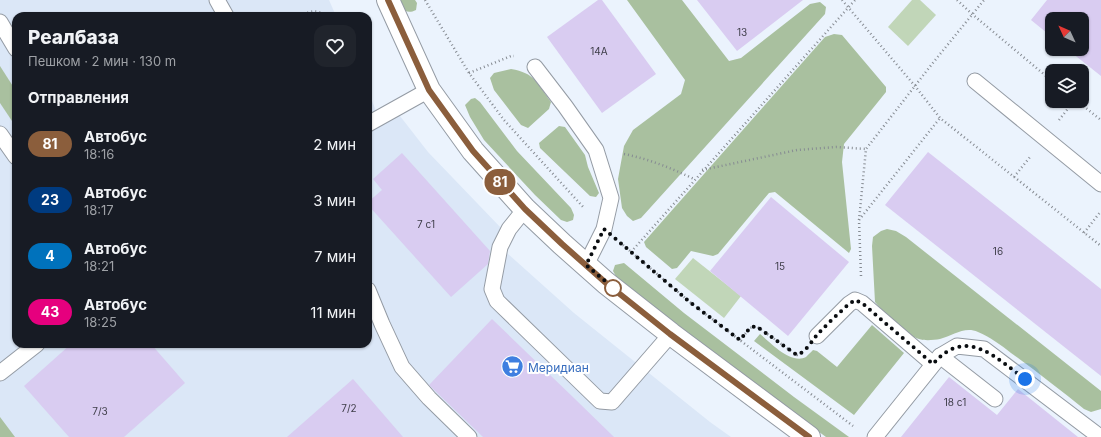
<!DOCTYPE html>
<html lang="ru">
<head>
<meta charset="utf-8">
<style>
	body { margin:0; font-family:Inter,sans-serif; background:#20242c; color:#f1f3f6; height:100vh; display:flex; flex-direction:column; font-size:15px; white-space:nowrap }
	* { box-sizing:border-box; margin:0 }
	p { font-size:13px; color:#9ea1a6 }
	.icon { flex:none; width:22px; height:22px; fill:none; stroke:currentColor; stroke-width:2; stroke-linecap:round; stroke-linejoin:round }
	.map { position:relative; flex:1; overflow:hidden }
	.side { position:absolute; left:12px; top:12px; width:360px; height:336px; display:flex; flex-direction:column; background:#171b24; border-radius:12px; box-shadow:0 1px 3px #0004 }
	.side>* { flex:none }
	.badge { padding:0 8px; border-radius:13px; font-size:14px; line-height:26px }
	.needle { width:26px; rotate:314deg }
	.controls { position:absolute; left:1045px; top:12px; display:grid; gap:8px }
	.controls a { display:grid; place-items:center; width:44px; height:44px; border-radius:8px; background:#171b24; box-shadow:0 1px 3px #0004; font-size:20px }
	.you { position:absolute; width:20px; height:20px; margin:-10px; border:3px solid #fff; border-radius:50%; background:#1a73e8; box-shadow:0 0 0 6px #1a73e833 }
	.map>.badge { position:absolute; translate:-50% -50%; box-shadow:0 0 0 2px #fff }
	h2 { padding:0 16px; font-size:15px; line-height:36px }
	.round { display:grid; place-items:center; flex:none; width:42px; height:42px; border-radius:12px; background:#20242c }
	.overview { display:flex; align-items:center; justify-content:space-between; height:68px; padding:0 16px }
	h1 { font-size:19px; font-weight:800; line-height:30px }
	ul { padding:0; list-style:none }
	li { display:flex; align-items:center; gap:12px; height:56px; padding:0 16px }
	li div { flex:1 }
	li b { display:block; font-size:15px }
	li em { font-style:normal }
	li .badge { min-width:44px; font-weight:700; text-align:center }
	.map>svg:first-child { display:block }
</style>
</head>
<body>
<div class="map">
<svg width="1101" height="437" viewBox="0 0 1101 437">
	<rect width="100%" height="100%" fill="#ebf3fd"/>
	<!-- built -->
	<polygon fill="#dbe7f7" points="0,0 329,0 336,16 16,16 16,344 368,344 368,91 379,118 400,116 428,152 502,229 507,253 574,313 710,422 731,437 0,437"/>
	<!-- green -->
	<g fill="#c1d6b8">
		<polygon points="912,0 920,0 936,15 908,46 888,27"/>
		<polygon points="693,258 741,296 724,318 675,279"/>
	</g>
	<!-- forest -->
	<g fill="#a9c09f">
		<path d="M397 0H415L417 3 416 10C406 15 401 9 397 0Z"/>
		<polygon points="627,0 682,0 729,61 741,58 810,4 820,2 826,7 825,14 641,218 633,221 627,216 622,208 618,179 624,146 633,130 681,94 685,80"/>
		<polygon points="834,34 842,35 886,87 886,92 844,144 842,162 851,249 849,253 775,192 769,193 718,254 713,256 691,251 677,268 672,269 646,247 644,242 825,37"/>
		<polygon points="0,66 16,91 16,127 0,103"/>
		<path d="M511 69C535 73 537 83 551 102L549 109 528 128 521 125 494 90 490 78 494 73Z"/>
		<polygon points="475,98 480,102 517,151 571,208 574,215 573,220 567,222 561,220 535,195 484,140 470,117 465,105 471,99"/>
		<polygon points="559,126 565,127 585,155 588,167 599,193 596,197 590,196 540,148 539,143"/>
		<path d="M887 229 896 231 906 237 1101 391V409L1091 412 1084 409C1060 390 1036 371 1011 353 1001 345 990 337 978 332 964 326 953 336 940 339 934 340 925 341 919 339 908 336 882 311 875 302L872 246 873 237 881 231Z"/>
		<polygon points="624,263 684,313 794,397 849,437 826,437 679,329 618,280 613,271 615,265"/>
		<path d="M872 325 904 353 854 415 754 341 760 334C770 342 791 365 806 357 808 355 811 352 813 350L817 351 837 367Z"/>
		<polygon points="0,417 15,437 0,437"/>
	</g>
	<!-- building -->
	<g fill="#d9ccf1">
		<polygon points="598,0 602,0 656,74 602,113 547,37"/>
		<polygon points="697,0 803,0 737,51"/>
		<polygon points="1047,0 1101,0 1101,76 1067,49 1082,49 1082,19 1052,19 1052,37 1031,20"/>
		<polygon points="928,152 1101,289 1101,376 885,205"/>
		<polygon points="402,153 490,251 488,264 451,297 368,205 368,202 382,190 373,179"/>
		<polygon points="771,197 849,262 788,336 710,271"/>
		<polygon points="492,319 575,399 614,437 483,437 431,387 429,385"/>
		<polygon points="71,344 151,344 185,383 124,437 69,437 24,386"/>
		<polygon points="949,377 997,415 1018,389 1078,437 901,437"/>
		<polygon points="353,379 403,437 287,437"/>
	</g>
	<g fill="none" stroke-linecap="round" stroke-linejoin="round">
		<defs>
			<g id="service">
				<polyline points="217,0 226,16"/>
				<polyline points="0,22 16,49"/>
				<polyline points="535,67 565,106 596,150 611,198 604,229 586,265"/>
				<polyline points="975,81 1101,184"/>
				<polyline points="368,124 429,90"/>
				<polyline points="0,134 16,157"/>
				<polyline points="525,209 509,229 500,247 492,289 497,301 600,401 612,402 671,334"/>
				<polyline points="368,290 382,324 402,367 429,398 469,437"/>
				<polyline points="817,336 849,304 855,300 862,303 933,364"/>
				<polyline points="940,356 995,399"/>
				<polyline points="0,373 37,344"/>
				<polyline points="875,437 940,356 957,346 984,349 1100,437"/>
			</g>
			<polyline id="secondary" points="388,0 429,90 473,151 525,209 562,244 606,283 671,334 809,437"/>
		</defs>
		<!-- service casing -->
		<use href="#service" stroke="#949ba4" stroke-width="17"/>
		<!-- secondary casing -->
		<use href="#secondary" stroke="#949ba4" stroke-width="24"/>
		<!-- path -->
		<g stroke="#868b92" stroke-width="2.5" stroke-dasharray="1 3" stroke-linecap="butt">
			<polyline points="425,0 469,73 504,120 584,208"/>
			<polyline points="842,0 915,86 940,118 1101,246"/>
			<polyline points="957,0 972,14 1052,81"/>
			<path d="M300 16C309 12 317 8 325 16"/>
			<polyline points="469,73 511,56 514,56"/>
			<polyline points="1077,101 1101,120"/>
			<polyline points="1059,120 1074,101"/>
			<path d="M624 154C649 159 671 168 694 179"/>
			<polyline points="702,170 797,150 836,147 866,149"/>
			<polyline points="1014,177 1030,157"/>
			<polyline points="859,220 940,118"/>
			<polyline points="1084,233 1101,211"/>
			<polyline points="623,245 691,303 853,426"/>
			<polyline points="631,252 855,0"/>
			<polyline points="861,276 859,220 866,149 932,64 984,0"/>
			<polyline points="740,340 750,328 756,326 794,353 797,355 800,354"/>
		</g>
		<!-- service -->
		<use href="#service" stroke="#fff" stroke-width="15"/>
		<!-- secondary -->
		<use href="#secondary" stroke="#fff" stroke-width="22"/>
	</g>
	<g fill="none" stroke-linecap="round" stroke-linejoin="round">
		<defs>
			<polyline id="line" points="388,0 429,90 473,151 525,209 562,244 606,283 670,334 809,437"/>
		</defs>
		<!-- line casing -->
		<use href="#line" stroke="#fff" stroke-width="9"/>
		<!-- line -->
		<use href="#line" stroke="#8b5e3c" stroke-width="6"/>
		<!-- walk -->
		<path stroke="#0a0d10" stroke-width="4" stroke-dasharray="0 7.2" d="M613 288 617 291 586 265 604 229 691 303 740 340 750 328 756 326 794 353 797 355C806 352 811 342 817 335 827 324 838 314 849 304L855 300 862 303 933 364C966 326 995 357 1025 379"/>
	</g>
	<!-- icons -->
	<defs>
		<symbol id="supermarket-disc" viewBox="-11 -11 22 22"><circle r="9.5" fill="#3f7fe0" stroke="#fff"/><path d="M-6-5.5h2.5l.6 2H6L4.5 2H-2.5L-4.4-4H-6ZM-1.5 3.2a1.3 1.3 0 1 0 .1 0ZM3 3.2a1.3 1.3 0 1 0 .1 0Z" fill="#fff"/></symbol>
	</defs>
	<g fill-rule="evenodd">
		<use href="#supermarket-disc" x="500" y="354" width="25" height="25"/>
	</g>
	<!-- markers -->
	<circle fill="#fff" stroke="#8b5e3c" stroke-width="2" cx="613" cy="288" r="8"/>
	<g text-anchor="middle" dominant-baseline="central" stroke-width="4" stroke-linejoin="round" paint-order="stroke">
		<!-- number labels -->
		<g font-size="10" fill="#3e3d48">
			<text x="742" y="32">13</text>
			<text x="599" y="51">14А</text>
			<text x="426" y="224">7 с1</text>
			<text x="998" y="251">16</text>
			<text x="780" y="266">15</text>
			<text x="955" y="402">18 с1</text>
			<text x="349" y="408">7/2</text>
			<text x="100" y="411">7/3</text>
		</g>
		<!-- shop labels -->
		<g font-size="12" fill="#366cbe" stroke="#fff" text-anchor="start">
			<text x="528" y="367">Меридиан</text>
		</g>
	</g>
</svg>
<div class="controls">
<a><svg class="needle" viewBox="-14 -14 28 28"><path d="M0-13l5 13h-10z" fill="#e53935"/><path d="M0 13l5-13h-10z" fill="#9ea1a6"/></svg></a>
<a><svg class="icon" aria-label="layers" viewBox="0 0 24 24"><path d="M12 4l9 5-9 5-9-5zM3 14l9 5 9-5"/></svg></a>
</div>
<div class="you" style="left:1025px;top:379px"></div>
<b class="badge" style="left:500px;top:182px;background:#8b5e3c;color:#fff">81</b>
<section class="side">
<div class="overview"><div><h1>Реалбаза</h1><p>Пешком · 2 мин · 130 m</p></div><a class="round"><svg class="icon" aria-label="heart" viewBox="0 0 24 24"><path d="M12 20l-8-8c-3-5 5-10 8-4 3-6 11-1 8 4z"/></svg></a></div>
<h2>Отправления</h2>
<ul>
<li><span class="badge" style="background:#8b5e3c;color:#fff">81</span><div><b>Автобус</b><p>18:16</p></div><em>2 мин</em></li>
<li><span class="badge" style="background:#003b80;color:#fff">23</span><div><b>Автобус</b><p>18:17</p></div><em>3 мин</em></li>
<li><span class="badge" style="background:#0072bc;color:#fff">4</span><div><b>Автобус</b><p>18:21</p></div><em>7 мин</em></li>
<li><span class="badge" style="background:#e6007e;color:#fff">43</span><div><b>Автобус</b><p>18:25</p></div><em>11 мин</em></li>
</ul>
</section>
</div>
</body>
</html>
